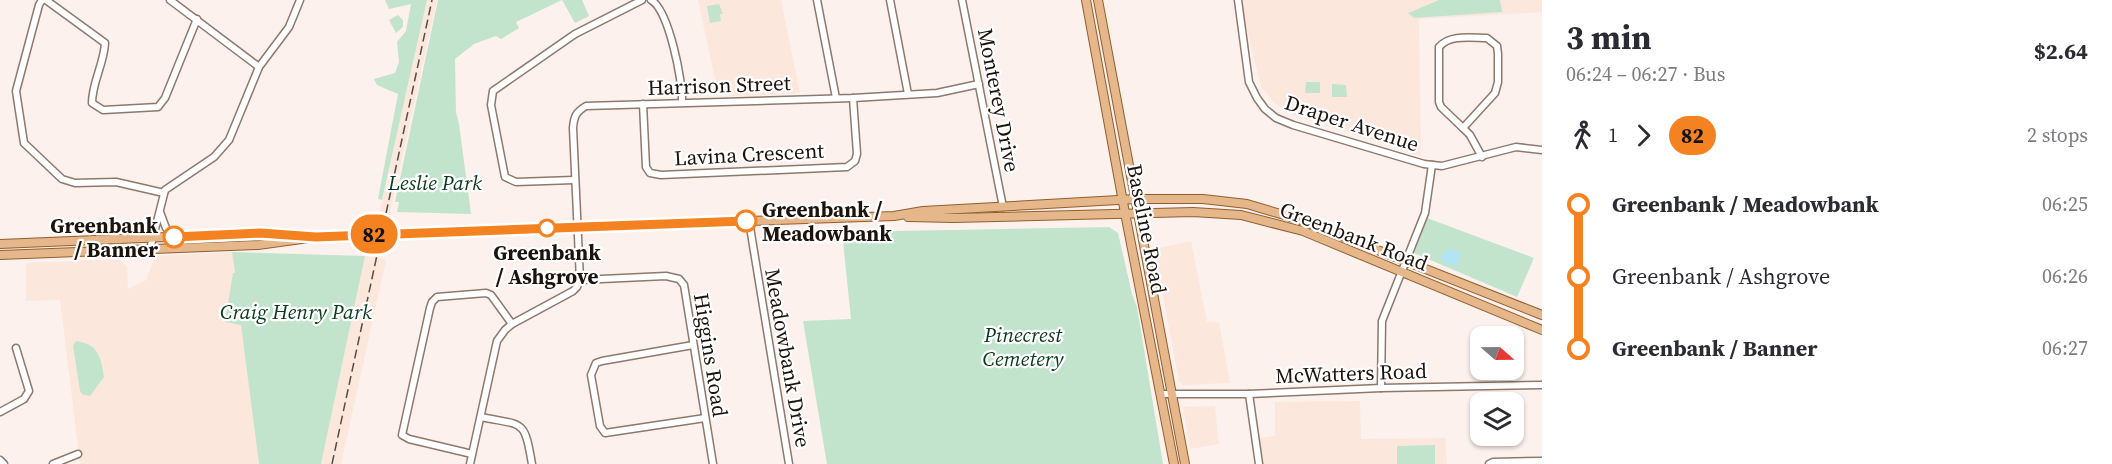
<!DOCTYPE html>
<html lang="en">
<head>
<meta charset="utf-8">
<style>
	body { margin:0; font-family:"Source Serif 4",serif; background:#f7f7f7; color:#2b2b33; height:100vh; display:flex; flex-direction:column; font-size:22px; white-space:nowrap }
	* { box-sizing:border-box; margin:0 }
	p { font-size:20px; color:#7c7c81 }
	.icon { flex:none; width:33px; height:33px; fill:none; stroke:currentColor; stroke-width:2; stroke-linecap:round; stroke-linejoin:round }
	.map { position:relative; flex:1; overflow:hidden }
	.panel { display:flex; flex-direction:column; background:#fff; width:570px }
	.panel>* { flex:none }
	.badge { padding:0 12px; border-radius:20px; font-size:21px; line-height:39px }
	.needle { width:39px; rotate:110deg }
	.tools { position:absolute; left:1470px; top:326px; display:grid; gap:12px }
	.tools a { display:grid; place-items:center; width:54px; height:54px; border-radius:12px; background:#fff; box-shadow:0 2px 4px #0004; font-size:30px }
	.map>.badge { position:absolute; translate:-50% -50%; box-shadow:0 0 0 3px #fff }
	.legs { display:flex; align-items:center; gap:9px; height:66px; padding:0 24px; font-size:20px }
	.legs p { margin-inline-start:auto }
	.head { display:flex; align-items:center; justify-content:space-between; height:102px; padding:0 24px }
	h1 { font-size:33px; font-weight:700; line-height:45px }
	ul { padding:0 24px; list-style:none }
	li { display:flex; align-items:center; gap:21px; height:72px; font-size:22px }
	li i { display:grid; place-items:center; width:9px; height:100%; margin:0 8px; background:currentColor }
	li i::after { content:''; width:15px; height:15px; margin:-8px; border:4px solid; border-radius:50%; background:#fff }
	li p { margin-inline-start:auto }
	li:first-child i { background:linear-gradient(#0000 50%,currentColor 0) }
	li:last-child i { background:linear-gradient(currentColor 50%,#0000 0) }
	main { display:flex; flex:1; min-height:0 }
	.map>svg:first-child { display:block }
</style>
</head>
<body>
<main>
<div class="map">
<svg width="1542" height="464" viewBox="0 0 1542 464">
	<rect width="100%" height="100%" fill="#fcf1ec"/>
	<!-- built -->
	<g fill="#fce7dd">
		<polygon points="427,0 437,0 380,258 386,260 341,464 321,464 365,256 370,256"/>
		<polygon points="698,0 781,0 800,93 734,96 718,93"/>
		<polygon points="1242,0 1542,0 1542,12 1419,19 1421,156 1293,115 1275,104 1261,87 1245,21"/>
		<polygon points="1191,241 1207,322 1219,322 1230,383 1183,385 1179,381 1154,249"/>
		<polygon points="232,252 259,464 80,464 60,300 26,301 26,263 119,259 127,267 128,289 146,280 155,256"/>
		<polygon points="1360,401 1361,439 1445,438 1447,464 1263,464 1258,438 1275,436 1275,402"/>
		<polygon points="1215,406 1219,444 1190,449 1183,407"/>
	</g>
	<!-- green -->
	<g fill="#c2e4cc">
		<polygon points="385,0 427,0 382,200 378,199 398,94 377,85 374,79 395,73 399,62 397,42 406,31 411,4 389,9"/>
		<polygon points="438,0 582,0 589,16 575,23 562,0 516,22 519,28 501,39 496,36 474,44 455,59 456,112 459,124 471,214 397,212 399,202 395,202"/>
		<polygon points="1439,0 1500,0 1502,12 1414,18 1408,13"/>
		<polygon points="719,4 723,14 720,14 721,21 710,23 707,6"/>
		<polygon points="398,15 403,20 403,27 396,33 389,20"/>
		<polygon points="1306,82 1320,82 1320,93 1305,93"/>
		<polygon points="1332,84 1346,85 1347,97 1332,97"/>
		<polygon points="1427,218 1534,258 1517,297 1414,253"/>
		<polygon points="1109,227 1118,233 1132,294 1137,307 1163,464 827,464 803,321 851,319 842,232"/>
		<polygon points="232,252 365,256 321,464 259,464 241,325 225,322 233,273 235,273"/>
		<path d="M76 341C99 344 101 358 104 377L90 396 82 394 80 391 73 346Z"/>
		<polygon points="1435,445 1435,464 1397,464 1397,446"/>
	</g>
	<!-- water -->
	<polygon fill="#b2e5f4" points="1448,248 1461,254 1456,267 1442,261 1442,256"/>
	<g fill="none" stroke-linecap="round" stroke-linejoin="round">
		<defs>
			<g id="minor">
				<polyline points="42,0 39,5 16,91 24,143 62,179 75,183 116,182 164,193"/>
				<path d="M46 0 105 43C104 64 92 82 92 103L103 110 158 107 165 98 197 19"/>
				<polyline points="170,0 259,67"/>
				<path d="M651 0C669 10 683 82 682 102"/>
				<polyline points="817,0 836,98"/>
				<polyline points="890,0 908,94"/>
				<polyline points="962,0 1003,207"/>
				<polyline points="1238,0 1249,82 1257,98 1265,109 1276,118 1293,125 1424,164 1442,166 1516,147 1542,150"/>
				<path d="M1487 38 1497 46 1498 54V82L1495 93 1463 128 1441 107 1439 102V47C1450 34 1472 38 1487 38Z"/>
				<polyline points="643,104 646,167 650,173 661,175 847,167 855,161 857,154 853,98"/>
				<polyline points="1463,128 1470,135 1482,157"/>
				<polyline points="574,180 516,182 505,177 491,105 493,91 575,34 642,0"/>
				<polyline points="160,212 166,228 174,237"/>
				<polyline points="749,221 789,464"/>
				<polyline points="150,249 165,190 214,157 229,140 259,67 289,27 300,0"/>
				<polyline points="580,280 666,276 679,279 684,285 713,464"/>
				<polyline points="693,345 602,361 596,363 591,375 600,426 605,433 705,418"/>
				<polyline points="1381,388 1382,321 1425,213 1432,165"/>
				<polyline points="1162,394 1249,394 1381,388 1542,385"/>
				<polyline points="1249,394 1259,464"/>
				<polyline points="0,412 24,399 29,391 16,348"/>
				<path d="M481 417C524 426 524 418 532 464"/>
				<polyline points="472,454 409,439 402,435 430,308 432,302 437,297 486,293 491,295 512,324"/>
				<polyline points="0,460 4,464"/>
				<polyline points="53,464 78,454"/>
				<path d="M470 464 497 341 505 330 512 324 573 291 577 287 580 280 573 128C574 116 576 112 586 106L853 98 937 93 979 84"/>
				<polyline points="1489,464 1493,462 1542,461"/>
			</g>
			<g id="major">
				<polyline points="1086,0 1125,213 1174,464"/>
				<polyline points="1098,0 1185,464"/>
				<polyline points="908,217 954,218 1193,212 1241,215 1303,231 1542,330"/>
				<polyline points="0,244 260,233 300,236"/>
				<polyline points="0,255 258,245 316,237 370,234 894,216 923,211 1136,199 1203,199 1247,204 1304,221 1542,315"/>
			</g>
		</defs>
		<!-- minor casing -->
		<use href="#minor" stroke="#8f786c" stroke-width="9"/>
		<!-- major casing -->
		<use href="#major" stroke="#935e2d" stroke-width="10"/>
		<!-- minor -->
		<use href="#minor" stroke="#fff" stroke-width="6"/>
		<!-- major -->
		<use href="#major" stroke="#e5b78b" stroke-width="8"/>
		<!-- rail -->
		<polyline stroke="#564c47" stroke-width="1.5" stroke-dasharray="9 4.5" stroke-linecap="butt" points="332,464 432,0"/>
	</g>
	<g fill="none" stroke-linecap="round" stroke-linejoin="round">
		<defs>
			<polyline id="line-1" points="174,237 260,233 316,237 746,221"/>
		</defs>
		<!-- line-1 casing -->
		<use href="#line-1" stroke="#fff" stroke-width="14"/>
		<!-- line-1 -->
		<use href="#line-1" stroke="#f58220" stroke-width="9"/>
	</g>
	<!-- markers -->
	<g fill="#fff" stroke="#f58220" stroke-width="3">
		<circle cx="746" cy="221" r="10"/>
		<circle cx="547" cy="228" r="8"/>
		<circle cx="174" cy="237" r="10"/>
	</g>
	<g text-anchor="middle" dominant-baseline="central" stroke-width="4.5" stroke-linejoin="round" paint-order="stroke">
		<!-- street labels -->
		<g font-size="21" fill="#1c130e" stroke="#fff">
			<text transform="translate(719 85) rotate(-2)">Harrison Street</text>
			<text transform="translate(999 100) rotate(79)">Monterey Drive</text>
			<text transform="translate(1352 123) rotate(18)">Draper Avenue</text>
			<text transform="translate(749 154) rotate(-3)">Lavina Crescent</text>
			<text transform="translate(1147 229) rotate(79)">Baseline Road</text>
			<text transform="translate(1354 236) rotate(21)">Greenbank Road</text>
			<text transform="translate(711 355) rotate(81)">Higgins Road</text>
			<text transform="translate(788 358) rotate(80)">Meadowbank Drive</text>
			<text transform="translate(1351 373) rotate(-2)">McWatters Road</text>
		</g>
		<!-- park labels -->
		<g font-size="21" font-style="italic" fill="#093a1f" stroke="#fff">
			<text x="435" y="182">Leslie Park</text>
			<text x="296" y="311">Craig Henry Park</text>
			<text x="1023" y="334">Pinecrest<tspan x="1023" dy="24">Cemetery</tspan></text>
		</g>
		<!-- stop labels -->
		<g font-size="21" font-weight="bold" fill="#1c130e" stroke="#fff" text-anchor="start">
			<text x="762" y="209">Greenbank /<tspan x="762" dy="24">Meadowbank</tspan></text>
			<text x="158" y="225" text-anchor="end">Greenbank<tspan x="158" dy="24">/ Banner</tspan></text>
			<text x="547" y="252" text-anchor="middle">Greenbank<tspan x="547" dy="24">/ Ashgrove</tspan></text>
		</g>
	</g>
</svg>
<div class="tools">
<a><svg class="needle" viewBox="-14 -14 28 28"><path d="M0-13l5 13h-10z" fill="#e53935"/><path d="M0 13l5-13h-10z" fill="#7c7c81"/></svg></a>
<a><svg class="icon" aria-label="layers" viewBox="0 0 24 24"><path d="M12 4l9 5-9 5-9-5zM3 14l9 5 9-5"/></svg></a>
</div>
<b class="badge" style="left:374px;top:234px;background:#f58220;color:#111">82</b>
</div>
<section class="panel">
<div class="head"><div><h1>3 min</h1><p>06:24 – 06:27 · Bus</p></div><b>$2.64</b></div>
<div class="legs"><svg class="icon" aria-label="walk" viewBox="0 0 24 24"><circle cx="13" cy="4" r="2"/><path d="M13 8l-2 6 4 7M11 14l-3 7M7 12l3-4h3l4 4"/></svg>1<svg class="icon" aria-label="forward" viewBox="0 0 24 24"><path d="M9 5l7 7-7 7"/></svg><b class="badge" style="background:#f58220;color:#111">82</b><p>2 stops</p></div>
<ul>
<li><i style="color:#f58220"></i><b>Greenbank / Meadowbank</b><p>06:25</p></li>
<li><i style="color:#f58220"></i><span>Greenbank / Ashgrove</span><p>06:26</p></li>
<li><i style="color:#f58220"></i><b>Greenbank / Banner</b><p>06:27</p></li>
</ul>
</section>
</main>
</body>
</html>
